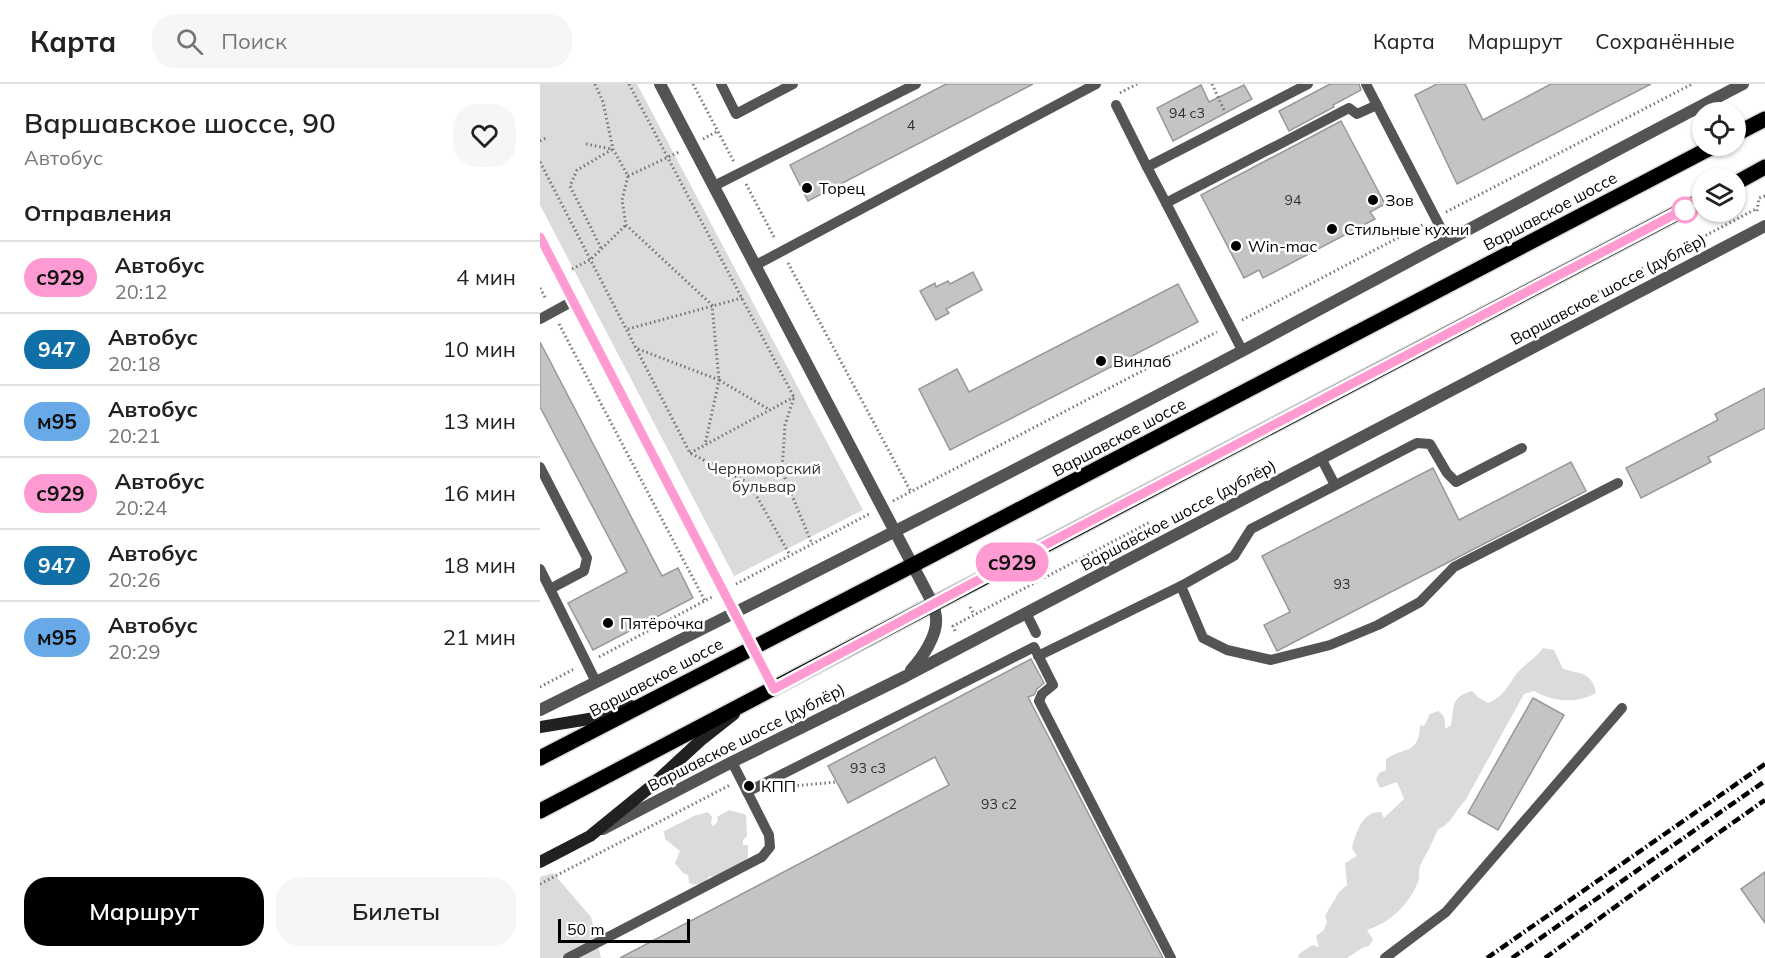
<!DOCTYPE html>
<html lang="ru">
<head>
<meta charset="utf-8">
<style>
	body { margin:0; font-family:Mulish,sans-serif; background:#f6f6f6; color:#222; height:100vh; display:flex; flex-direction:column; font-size:22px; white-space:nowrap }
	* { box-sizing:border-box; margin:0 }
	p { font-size:20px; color:#767676 }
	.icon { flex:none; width:33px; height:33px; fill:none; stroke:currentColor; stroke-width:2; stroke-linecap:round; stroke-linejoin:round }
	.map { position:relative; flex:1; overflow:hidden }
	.details { display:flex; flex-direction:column; background:#fff; width:540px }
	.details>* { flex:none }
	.badge { padding:0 12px; border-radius:20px; font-size:21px; line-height:39px }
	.controls { position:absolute; left:1152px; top:18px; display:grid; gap:12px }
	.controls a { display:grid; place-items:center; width:54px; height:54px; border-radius:50%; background:#fff; box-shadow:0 2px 4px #0004; font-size:30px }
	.scale { position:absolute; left:18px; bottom:15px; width:132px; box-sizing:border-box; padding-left:6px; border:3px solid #000; border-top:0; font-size:16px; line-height:21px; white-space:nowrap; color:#000; -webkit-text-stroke:4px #fff; paint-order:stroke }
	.map>.badge { position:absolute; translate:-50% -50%; box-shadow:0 0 0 3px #fff }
	h2 { padding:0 24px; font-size:22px; line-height:54px }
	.round { display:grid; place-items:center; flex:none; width:63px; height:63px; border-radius:24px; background:#f6f6f6 }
	.summary { display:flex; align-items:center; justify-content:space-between; height:102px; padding:0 24px }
	h1 { font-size:28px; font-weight:600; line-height:45px }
	.cta { display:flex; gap:12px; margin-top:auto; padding:12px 24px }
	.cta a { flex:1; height:69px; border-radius:24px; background:#000; color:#fff; font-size:24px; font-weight:600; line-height:69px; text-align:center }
	.cta a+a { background:#f6f6f6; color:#222 }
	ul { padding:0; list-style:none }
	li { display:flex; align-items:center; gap:18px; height:72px; padding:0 24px; border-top:2px solid #e0e0e0 }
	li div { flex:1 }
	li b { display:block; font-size:22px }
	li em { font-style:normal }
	li .badge { min-width:66px; font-weight:700; text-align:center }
	header { display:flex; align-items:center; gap:36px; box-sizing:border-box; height:84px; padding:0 30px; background:#fff; border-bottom:2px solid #e0e0e0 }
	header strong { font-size:28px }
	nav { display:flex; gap:33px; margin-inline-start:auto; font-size:21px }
	.search { width:420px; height:54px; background:#f6f6f6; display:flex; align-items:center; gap:15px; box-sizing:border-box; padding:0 21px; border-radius:24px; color:#767676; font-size:22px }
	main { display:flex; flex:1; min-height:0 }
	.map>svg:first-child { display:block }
</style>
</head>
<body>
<header>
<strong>Карта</strong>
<div class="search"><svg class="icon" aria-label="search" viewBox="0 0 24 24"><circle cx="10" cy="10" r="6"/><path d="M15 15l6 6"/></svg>Поиск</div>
<nav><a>Карта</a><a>Маршрут</a><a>Сохранённые</a></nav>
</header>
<main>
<section class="details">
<div class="summary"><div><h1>Варшавское шоссе, 90</h1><p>Автобус</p></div><a class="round"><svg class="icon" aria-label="heart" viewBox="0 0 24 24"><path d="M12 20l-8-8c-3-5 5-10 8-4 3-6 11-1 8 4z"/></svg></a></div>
<h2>Отправления</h2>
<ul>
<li><span class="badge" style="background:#ff9ad2;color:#111">с929</span><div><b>Автобус</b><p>20:12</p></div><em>4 мин</em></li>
<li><span class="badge" style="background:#106fa7;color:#fff">947</span><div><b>Автобус</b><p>20:18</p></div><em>10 мин</em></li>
<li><span class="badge" style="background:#68aae7;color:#111">м95</span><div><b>Автобус</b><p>20:21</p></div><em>13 мин</em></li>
<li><span class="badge" style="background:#ff9ad2;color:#111">с929</span><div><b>Автобус</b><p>20:24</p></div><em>16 мин</em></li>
<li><span class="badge" style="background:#106fa7;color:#fff">947</span><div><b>Автобус</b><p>20:26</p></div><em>18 мин</em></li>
<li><span class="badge" style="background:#68aae7;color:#111">м95</span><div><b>Автобус</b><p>20:29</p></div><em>21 мин</em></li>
</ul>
<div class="cta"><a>Маршрут</a><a>Билеты</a></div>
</section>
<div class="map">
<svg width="1225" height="874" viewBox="0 0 1225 874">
	<rect width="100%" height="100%" fill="#fff"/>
	<!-- green -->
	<g fill="#dbdbdb">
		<polygon points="0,0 97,0 323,426 194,492 0,121"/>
		<path d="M1003 564 1014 566 1023 585C1041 590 1052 588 1056 609 1037 620 1013 618 994 607L984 610 925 717C915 726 912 740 898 745 893 758 887 768 881 780 878 784 880 792 878 798 869 820 850 839 827 846L833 855 829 862 822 864 807 874H758L759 870 772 861 779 863 776 852 784 846 787 838 785 832 799 808 807 801 805 779 817 772 812 764C816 749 822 727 841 728L844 734 864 715 857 698 840 704 836 695 839 689 846 686V675C865 662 879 671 880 641L884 642 890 630 898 627C906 632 905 637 905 645L911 641C915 622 910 613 932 607L939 614 948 619C966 611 967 602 978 588 986 579 996 574 1003 564Z"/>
		<path d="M189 726C195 728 200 728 206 731L207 752 203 756V761H208V773L205 777 177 793 170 792C164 800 158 802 149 799L148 791 143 789 135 779 140 767 125 755 124 747 154 732 168 728 172 733 171 740 174 742 178 737 177 733Z"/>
		<polygon points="13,789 51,833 61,874 0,874 0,793"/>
	</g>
	<!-- building -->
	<g fill="#c4c4c4" stroke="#989898" stroke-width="1.5">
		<polygon points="406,0 493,0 268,117 250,81"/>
		<polygon points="790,0 819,0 821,6 793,21 794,23 749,47 739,27"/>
		<polygon points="897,0 925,0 943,36 1011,0 1111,0 917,100 875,11"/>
		<polygon points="661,1 669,18 704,1 712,15 633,57 617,24"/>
		<polygon points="801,37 845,120 830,128 835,135 723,194 719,186 704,194 661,111"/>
		<polygon points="433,188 442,206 406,225 409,229 396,236 380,207 395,199 396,203 408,197 410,200"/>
		<polygon points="638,200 658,238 410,366 379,305 417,285 429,308"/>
		<polygon points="0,258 122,492 138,484 153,514 53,566 28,519 87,488 0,323"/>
		<polygon points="1225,304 1225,344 1168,373 1171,378 1101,414 1086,384 1178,336 1175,330"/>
		<polygon points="1031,378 1046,407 737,567 724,541 750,528 722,472 893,384 919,436"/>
		<polygon points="491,575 504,599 497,605 494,611 488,613 623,874 80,874 409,701 395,673 308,719 288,682"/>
		<polygon points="993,614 1024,631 958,746 928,729"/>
		<polygon points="1225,788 1225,839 1201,805"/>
	</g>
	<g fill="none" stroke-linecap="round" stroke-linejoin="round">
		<defs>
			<g id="primary">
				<polyline points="1196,50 1225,35"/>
				<polyline points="1196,99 1225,83"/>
				<polyline points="0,674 373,481 1174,62"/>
				<polyline points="0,727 1162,116"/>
			</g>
		</defs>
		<!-- primary casing -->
		<use href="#primary" stroke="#dbdbdb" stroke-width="18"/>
		<!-- path -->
		<g stroke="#767676" stroke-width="3" stroke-dasharray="1.5 3" stroke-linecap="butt">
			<polyline points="55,0 63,18 73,65 88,92 82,116 86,141 172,221 179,296 230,326"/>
			<polyline points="89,0 254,313 245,341 242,387 272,460"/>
			<polyline points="153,0 194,78"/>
			<polyline points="672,0 685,28"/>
			<polyline points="580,9 597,0"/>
			<polyline points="163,55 178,47"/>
			<polyline points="0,57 6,54"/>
			<polyline points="46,60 71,65"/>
			<polyline points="0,78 150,369 209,399 250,471"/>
			<polyline points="88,92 139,68"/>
			<polyline points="206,100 235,155"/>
			<polyline points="1217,127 1219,114 1225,112"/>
			<polyline points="906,128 1152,0"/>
			<polyline points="61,164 30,102 37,86 73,65"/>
			<polyline points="248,179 371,408"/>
			<polyline points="32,185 50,176 86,141"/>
			<polyline points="0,204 6,215"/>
			<polyline points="1050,212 1216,125"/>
			<polyline points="702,236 884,140"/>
			<polyline points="19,240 165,517"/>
			<polyline points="88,245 202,214"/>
			<polyline points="98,265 179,296 165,361"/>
			<polyline points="150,369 254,313"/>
			<polyline points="353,417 677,248"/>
			<polyline points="196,500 329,430"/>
			<polyline points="430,523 434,531"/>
			<polyline points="415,547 413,542 610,438"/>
			<polyline points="59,573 172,513"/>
			<polyline points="0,603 34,585"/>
			<polyline points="253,702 297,698"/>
			<polyline points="0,800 190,701"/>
		</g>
		<!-- service -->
		<g stroke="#545454" stroke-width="10">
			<polyline points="181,0 196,30 253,0"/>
			<polyline points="768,0 607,83 626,119 809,24 817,30 837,21"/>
			<polyline points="826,0 907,156"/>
			<polyline points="576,21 607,83"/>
			<polyline points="174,102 376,0"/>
			<polyline points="626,119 702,266"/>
			<polyline points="216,181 556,0"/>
			<polyline points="0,235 33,217"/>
			<polyline points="982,364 916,398 907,389 890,360 877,359 711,445 694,472 641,502 663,554 687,566 731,576 790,561 838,541 880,518 914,483 1078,399"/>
			<polyline points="781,374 795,401"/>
			<polyline points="0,383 47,474 44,487 10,505 56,598"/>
			<polyline points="0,485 10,505"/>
			<polyline points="486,529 496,549"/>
			<polyline points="498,572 641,502"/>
			<polyline points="207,708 494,563 513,601 502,610 499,617 631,874"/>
			<polyline points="28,874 222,773 230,763 229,751 192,678"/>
			<polyline points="845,874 906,828 1082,624"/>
		</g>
		<!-- tertiary -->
		<g stroke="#545454" stroke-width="12">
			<path d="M120 0 393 520C394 524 396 530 396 534 398 551 382 574 371 586"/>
			<polyline points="0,153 234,605"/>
			<path d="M0 626C236 509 471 389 704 266 870 177 1036 87 1203 0"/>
			<polyline points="63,745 192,678 366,592 1225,142"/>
		</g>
		<!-- secondary -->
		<g stroke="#212121" stroke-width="12">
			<polyline points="0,643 49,635 91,622"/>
			<polyline points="0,778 50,752 109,704 161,656 194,630"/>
		</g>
		<!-- primary -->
		<use href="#primary" stroke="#000" stroke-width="15"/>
		<!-- rail -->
		<g stroke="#000" stroke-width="4.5" stroke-dasharray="9 3 1.5 3" stroke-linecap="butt">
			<polyline points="947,874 1225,680"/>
			<polyline points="972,874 1225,697"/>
			<polyline points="1005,874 1116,793 1225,716"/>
		</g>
	</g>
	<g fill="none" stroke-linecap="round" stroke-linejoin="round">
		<defs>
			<polyline id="line" points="0,153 234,605 440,495 1162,116"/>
		</defs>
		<!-- line casing -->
		<use href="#line" stroke="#fff" stroke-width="14"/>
		<!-- line -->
		<use href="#line" stroke="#ff9ad2" stroke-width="9"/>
	</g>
	<!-- markers -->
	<g fill="#000" stroke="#fff" stroke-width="2">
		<circle cx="267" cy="104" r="6"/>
		<circle cx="833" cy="116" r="6"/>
		<circle cx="792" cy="145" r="6"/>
		<circle cx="696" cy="162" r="6"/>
		<circle cx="561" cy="277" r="6"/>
		<circle cx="68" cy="539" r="6"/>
		<circle cx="209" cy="702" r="6"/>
	</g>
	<circle fill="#fff" stroke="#ff9ad2" stroke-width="3" cx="1145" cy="126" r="12"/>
	<g text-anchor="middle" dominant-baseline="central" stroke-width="5" stroke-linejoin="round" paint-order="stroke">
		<!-- number labels -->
		<g font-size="14" fill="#313131">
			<text x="647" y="29">94 с3</text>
			<text x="371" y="41">4</text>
			<text x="753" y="116">94</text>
			<text x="802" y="500">93</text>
			<text x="328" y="684">93 с3</text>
			<text x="459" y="720">93 с2</text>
		</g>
		<!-- poi labels -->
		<g font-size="16" fill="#000" stroke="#fff" text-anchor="start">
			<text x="279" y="104">Торец</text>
			<text x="845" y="116">Зов</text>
			<text x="804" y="145">Стильные кухни</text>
			<text x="708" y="162">Win-mac</text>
			<text x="573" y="277">Винлаб</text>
			<text x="80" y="539">Пятёрочка</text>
			<text x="221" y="702">КПП</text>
		</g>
		<!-- street labels -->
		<g font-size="16" fill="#000" stroke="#fff">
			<text transform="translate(1010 127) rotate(-28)">Варшавское шоссе</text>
			<text transform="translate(1068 205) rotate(-28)">Варшавское шоссе (дублёр)</text>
			<text transform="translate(579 353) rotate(-28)">Варшавское шоссе</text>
			<text transform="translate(638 431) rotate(-28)">Варшавское шоссе (дублёр)</text>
			<text transform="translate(116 593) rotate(-28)">Варшавское шоссе</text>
			<text transform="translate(206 653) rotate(-27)">Варшавское шоссе (дублёр)</text>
		</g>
		<!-- park labels -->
		<g font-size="16" fill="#323232" stroke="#fff">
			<text x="224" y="384">Черноморский<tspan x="224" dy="18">бульвар</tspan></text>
		</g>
	</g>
</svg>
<div class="controls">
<a><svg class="icon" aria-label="locate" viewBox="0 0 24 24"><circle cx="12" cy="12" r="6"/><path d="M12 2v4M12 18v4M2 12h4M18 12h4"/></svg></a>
<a><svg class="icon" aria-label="layers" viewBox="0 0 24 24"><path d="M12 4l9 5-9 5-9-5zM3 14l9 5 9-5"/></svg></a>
</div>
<div class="scale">50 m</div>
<b class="badge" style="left:472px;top:478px;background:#ff9ad2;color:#111">с929</b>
</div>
</main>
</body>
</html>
